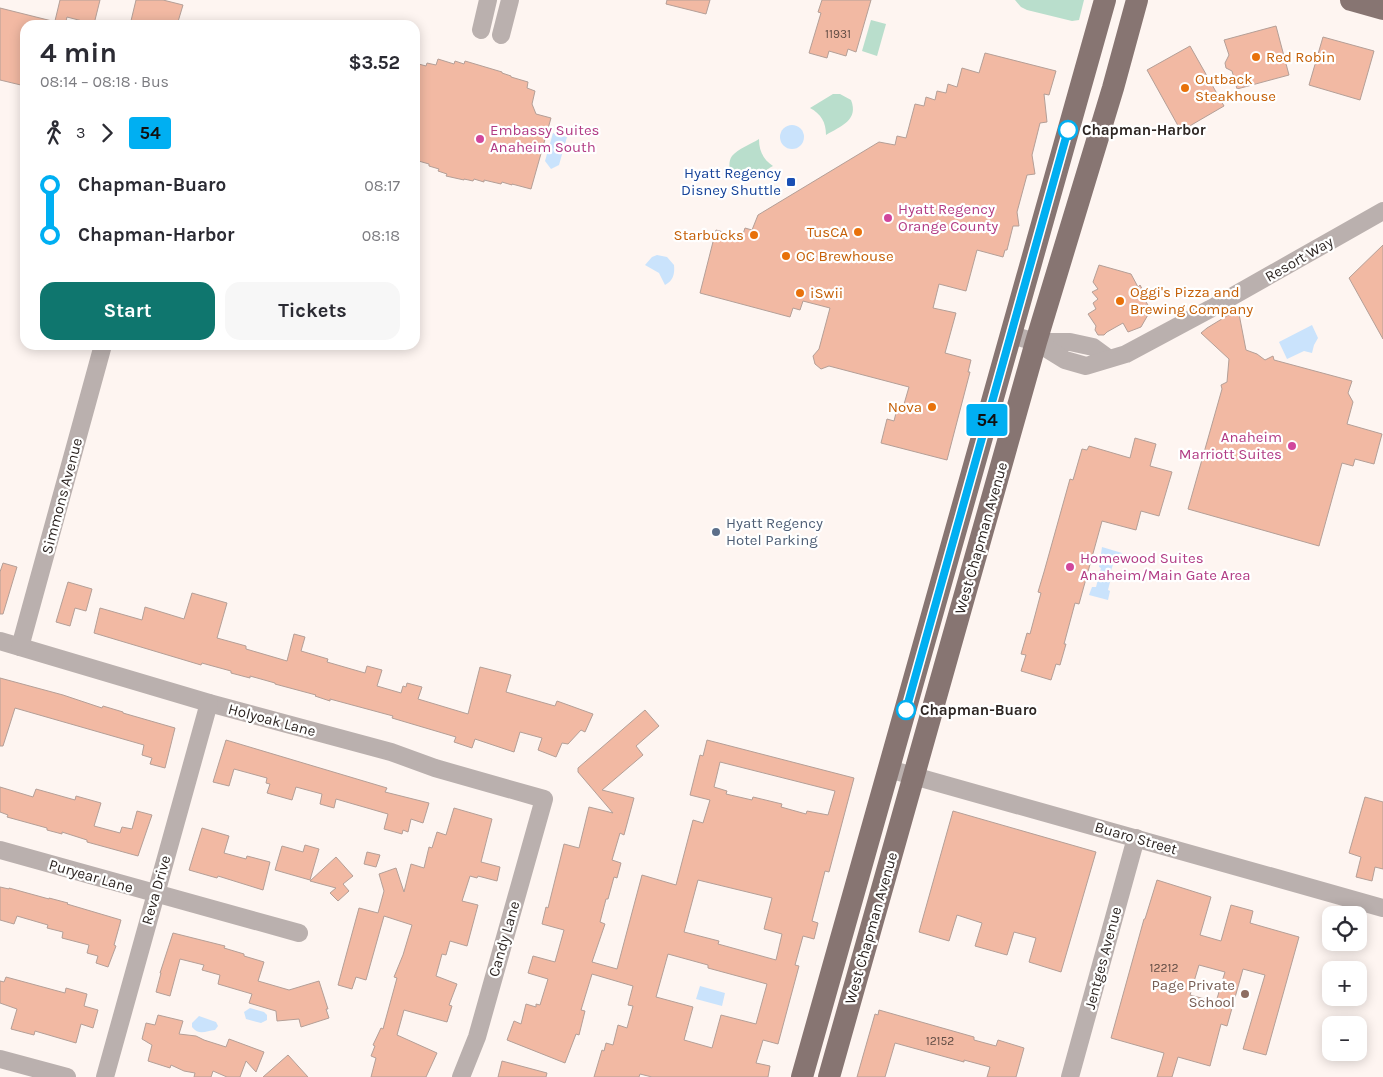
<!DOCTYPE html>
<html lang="en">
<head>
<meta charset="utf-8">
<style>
	body { margin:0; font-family:Karla,sans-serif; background:#f7f7f7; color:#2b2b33; height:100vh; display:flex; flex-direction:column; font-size:19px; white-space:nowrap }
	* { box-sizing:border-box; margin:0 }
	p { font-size:16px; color:#7c7c81 }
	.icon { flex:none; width:28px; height:28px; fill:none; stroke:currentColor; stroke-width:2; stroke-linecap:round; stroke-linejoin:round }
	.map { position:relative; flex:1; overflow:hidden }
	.details { position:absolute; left:20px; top:20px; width:400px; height:330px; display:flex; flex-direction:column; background:#fff; border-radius:15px; box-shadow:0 2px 12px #0003 }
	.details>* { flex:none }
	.badge { padding:0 10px; border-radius:4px; font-size:18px; line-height:32px }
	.tools { position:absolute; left:1322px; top:906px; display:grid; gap:10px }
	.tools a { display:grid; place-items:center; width:45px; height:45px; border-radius:10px; background:#fff; box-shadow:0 2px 12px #0003; font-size:25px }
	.map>.badge { position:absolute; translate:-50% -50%; box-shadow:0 0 0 2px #fff }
	.legs { display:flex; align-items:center; gap:8px; height:55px; padding:0 20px; font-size:16px }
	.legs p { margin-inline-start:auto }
	.summary { display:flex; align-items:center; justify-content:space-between; height:85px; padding:0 20px }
	h1 { font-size:28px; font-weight:700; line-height:38px }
	.action { display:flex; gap:10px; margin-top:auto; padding:10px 20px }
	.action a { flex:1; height:58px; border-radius:15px; background:#0f766e; color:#fff; font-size:20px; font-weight:700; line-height:58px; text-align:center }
	.action a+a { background:#f7f7f7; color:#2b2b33 }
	ul { padding:0 20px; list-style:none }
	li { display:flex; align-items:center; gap:18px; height:50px; font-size:19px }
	li i { display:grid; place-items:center; width:8px; height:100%; margin:0 6px; background:currentColor }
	li i::after { content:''; width:12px; height:12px; margin:-6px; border:4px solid; border-radius:50%; background:#fff }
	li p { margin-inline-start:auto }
	li:first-child i { background:linear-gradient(#0000 50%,currentColor 0) }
	li:last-child i { background:linear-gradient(currentColor 50%,#0000 0) }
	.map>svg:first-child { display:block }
</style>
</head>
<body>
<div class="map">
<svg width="1383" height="1077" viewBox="0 0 1383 1077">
	<rect width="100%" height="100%" fill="#fef5f1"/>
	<!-- green -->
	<g fill="#b9decc">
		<polygon points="1015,0 1084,0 1079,20 1072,21 1027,10 1021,7"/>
		<polygon points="871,20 886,24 877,56 862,51"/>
		<path d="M833 94H840L851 100C859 120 841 126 826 135 826 122 821 114 810 108Z"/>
		<path d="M759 139C759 151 763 159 773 166 762 172 738 191 730 171 729 166 729 160 732 156 738 149 751 144 759 139Z"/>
	</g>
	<!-- water -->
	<g fill="#cae3fc">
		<circle cx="792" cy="137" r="12"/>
		<polygon points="561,131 563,136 567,137 559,165 551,169 545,161 553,133 556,134"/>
		<path d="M657 255 667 257 674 265C675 274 673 281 665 285L659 273 645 265 652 257Z"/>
		<polygon points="1312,325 1318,338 1314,345 1312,353 1304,351 1287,359 1279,342"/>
		<polygon points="1102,547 1122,553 1119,561 1114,561 1110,574 1112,574 1108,590 1110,591 1108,600 1089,595 1092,587 1096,587 1101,568 1099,567"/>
		<polygon points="700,986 725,993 722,1006 696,999"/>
		<polygon points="250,1008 264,1012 267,1015 267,1020 261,1023 246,1019 244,1012"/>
		<path d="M199 1016 216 1022 218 1026 215 1030C206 1031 199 1036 192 1027V1023Z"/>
	</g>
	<!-- building -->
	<g fill="#f2b9a3" stroke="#b49f97" fill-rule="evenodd">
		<polygon points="60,0 100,0 94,24 67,17 65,25 54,25"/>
		<polygon points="136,0 163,0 183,5 177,25 130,25"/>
		<polygon points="667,0 710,0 706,14 666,4"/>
		<polygon points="822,0 871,0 856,52 848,49 846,56 829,51 827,58 809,53 821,13 818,12"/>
		<polygon points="0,8 52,21 52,25 25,25 25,86 0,80"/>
		<polygon points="1276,26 1289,75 1237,89 1232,71 1226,68 1225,63 1229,55 1224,40"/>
		<polygon points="1323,37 1374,51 1360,100 1309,85"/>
		<polygon points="1190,46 1224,106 1181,131 1147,70"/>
		<polygon points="985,53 1056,71 1049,95 1044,94 1047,122 1040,123 1032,155 1035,174 1027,175 1017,212 1019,226 1013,226 1007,250 1005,250 1003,257 977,250 966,291 939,284 933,308 956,313 945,353 971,360 968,372 970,372 947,460 881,443 887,419 894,421 897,409 902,411 909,387 829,366 821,369 815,364 813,356 819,349 830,308 803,301 800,310 793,308 790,317 700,293 716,230 742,237 745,228 752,230 758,215 879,142 895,145 897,136 906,138 915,104 924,106 926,97 935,100 937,91 946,93 948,84 957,87 962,68 979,73"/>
		<polygon points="438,59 454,64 455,61 464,64 465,61 502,72 502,73 511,76 511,77 528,82 527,88 535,91 532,104 536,114 551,118 531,189 512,184 512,185 502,182 501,184 484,180 484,182 474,179 473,181 464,179 464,180 446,176 447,174 438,171 439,169 429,166 429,164 415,160 415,63 426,66 427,63 436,65"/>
		<polygon points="1383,245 1383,339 1349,278"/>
		<polygon points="1099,265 1131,274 1138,287 1140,285 1146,296 1144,299 1148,305 1149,313 1141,327 1128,332 1123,323 1107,332 1104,335 1098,335 1095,330 1096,326 1088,314 1096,309 1093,303 1098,299 1092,292 1098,289 1093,282"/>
		<polygon points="1230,314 1239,314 1246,350 1257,354 1265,360 1273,356 1274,360 1352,381 1348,393 1353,402 1347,424 1382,434 1374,464 1355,459 1353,466 1342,463 1319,546 1188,509 1222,389 1221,385 1227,382 1229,359 1201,333 1207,328"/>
		<polygon points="1135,438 1156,444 1150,466 1172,472 1159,516 1141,511 1136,530 1102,521 1079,604 1075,603 1064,644 1066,644 1060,665 1056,664 1051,680 1021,671 1026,655 1021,654 1027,633 1030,634 1041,593 1038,592 1044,572 1070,479 1073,480 1082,449 1087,450 1089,446 1130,458"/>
		<polygon points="3,563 17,567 3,614 0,614 0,572"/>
		<polygon points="68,582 92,589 86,611 75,608 70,626 56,622"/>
		<polygon points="192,593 227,603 217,638 246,646 246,649 287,661 294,634 305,637 301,651 328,659 327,662 365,673 367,666 382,670 377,686 401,693 403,686 406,687 407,683 422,687 418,699 468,714 480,667 511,675 506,692 555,706 557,701 593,714 585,732 581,730 568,744 562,743 556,757 538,750 542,738 520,732 514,752 475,739 472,748 454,742 456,737 392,718 393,716 330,699 330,701 315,696 316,695 275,684 275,683 250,676 250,678 231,673 231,671 209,665 202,663 201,665 94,633 100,608 142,620 145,607 184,619"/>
		<polygon points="0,678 63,695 102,708 103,706 123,712 123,713 175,728 165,768 150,764 152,758 142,755 144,745 15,708 3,746 0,746"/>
		<path d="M645 710 659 726 636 746 643 755 602 790 634 798 624 835 620 833 612 860 621 863 617 878 614 877 608 899H606L600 922 605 924 592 962 617 969 642 875 676 885 693 820 703 823 710 800 690 795 700 755 703 756 707 740 854 778 829 872 825 871 812 921 818 923 814 939 803 936 795 965 799 966 778 1044 763 1040 756 1063 770 1066 768 1077H652L640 1074 639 1077H594L602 1050 604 1051 606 1043 613 1045 618 1025 627 1028 633 1006 628 1005 633 986 592 974 581 1010 585 1011 579 1035 576 1034 565 1063 507 1040 514 1021 521 1024 526 1004 536 1007V1004L540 1005 548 979 528 973 533 956 555 962 564 930 542 924 546 907 548 908 564 844 579 848 589 807 613 813 578 772V768ZM720 762 835 791 828 815 807 811 806 814 781 807 782 804 753 797 752 800 726 794 727 791 714 787ZM698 880 772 898 764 929 782 934 776 960 718 944 719 941 684 932ZM668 954 708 965V968L767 984 756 1024 721 1015 712 1048 684 1040 693 1007 656 997Z"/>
		<polygon points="226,740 387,788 385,792 429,803 423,823 411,819 408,832 403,830 402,834 384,829 388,814 336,799 334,808 320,804 322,794 296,787 292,800 267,793 270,784 266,783 267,778 234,769 229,786 213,782"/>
		<polygon points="0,787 33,797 36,789 75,800 76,796 101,803 94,826 120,833 122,827 132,829 137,811 152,815 138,856 87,842 87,840 62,832 62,834 47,830 47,828 7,817 8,815 0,812"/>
		<polygon points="1365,797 1383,802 1383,869 1375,867 1372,881 1356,877 1361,857 1349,853"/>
		<polygon points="454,808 492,819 481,862 500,867 497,881 478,876 477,878 470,876 462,901 478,905 467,946 450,941 446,955 442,954 436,976 457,984 449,1005 452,1006 447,1022 404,1010 397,1035 437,1053 426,1077 371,1077 376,1058 371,1056 375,1046 373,1045 381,1028 383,1029 397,978 394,977 403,955 412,925 384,916 366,980 356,977 352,989 338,985 359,908 378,913 384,891 379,874 396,868 404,892 411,864 424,868 429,847 432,848 437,832 446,835"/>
		<polygon points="953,811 1096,852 1061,972 1029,962 1036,938 1014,932 1007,955 975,946 982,923 957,915 949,941 919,932"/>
		<polygon points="202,828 229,836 224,853 246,859 247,856 270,862 263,890 218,876 217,878 189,870"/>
		<polygon points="305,845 319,849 310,880 275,870 282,846 303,852"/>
		<polygon points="367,852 380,855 376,867 364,864"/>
		<polygon points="336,857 353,876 343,884 349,891 338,901 330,893 336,888 310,881"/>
		<path d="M1157 880 1211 897 1200 935 1221 941 1231 905 1253 911 1250 923 1299 937 1266 1055 1243 1049 1265 975 1243 969 1227 1026 1221 1024 1210 1066 1178 1057 1172 1077H1157L1164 1053 1111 1038 1144 919H1145ZM1199 965 1225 972 1216 1002 1190 995Z"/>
		<polygon points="0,887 9,889 9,888 49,899 49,898 68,903 67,904 121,920 114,945 116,946 108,967 96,963 98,956 87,953 89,945 62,938 63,932 47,928 48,925 17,916 14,924 0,920"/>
		<polygon points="173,933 225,946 224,948 244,954 244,956 264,962 258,981 289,990 319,981 328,1009 326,1009 329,1018 301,1027 299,1019 277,1021 276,1011 249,1003 252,994 218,984 220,975 202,970 204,965 180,959 170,996 156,992 161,973 160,973"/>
		<polygon points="6,977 65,993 66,988 87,994 84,1006 98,1010 93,1028 81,1024 76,1043 35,1031 34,1035 11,1029 17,1009 0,1003 0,981 4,982"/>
		<polygon points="879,1010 974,1037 974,1040 996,1046 998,1040 1024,1048 1016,1077 987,1077 990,1067 964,1060 964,1062 895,1043 885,1077 857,1077 875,1014 878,1015"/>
		<polygon points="158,1015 183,1021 179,1034 196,1036 204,1040 226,1047 229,1039 264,1052 256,1072 246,1061 240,1077 227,1077 213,1071 211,1077 194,1077 195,1073 184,1071 171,1065 170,1068 148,1061 152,1045 142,1039 146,1023 155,1025"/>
		<polygon points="288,1055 308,1077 263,1077"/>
		<polygon points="502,1061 547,1073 546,1077 498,1077"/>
	</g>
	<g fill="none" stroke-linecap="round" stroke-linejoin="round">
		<!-- minor -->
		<g stroke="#bab0ae" stroke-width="18">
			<polyline points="481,30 488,0"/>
			<polyline points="501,35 510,0"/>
			<polyline points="1011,335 1036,342 1070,342 1093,347 1108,358"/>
			<polyline points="1036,342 1065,360 1086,366 1126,354 1210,309 1383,211"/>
			<polyline points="0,641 209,703 391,752 435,768 544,799 477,1037 461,1077"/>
			<polyline points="20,647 103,345"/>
			<polyline points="889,769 1383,908"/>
			<polyline points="0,850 299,933"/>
			<polyline points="0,1059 67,1077"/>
			<polyline points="105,1077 209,703"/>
			<polyline points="1070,1077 1136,838"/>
		</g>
		<!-- major -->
		<g stroke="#877572" stroke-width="22">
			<polyline points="1351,0 1383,9"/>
			<polyline points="802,1077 1105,0"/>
			<polyline points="829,1077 1036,342 1113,88 1137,0"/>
		</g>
	</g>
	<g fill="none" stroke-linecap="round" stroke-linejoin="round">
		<defs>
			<polyline id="line-1" points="906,710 1068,130"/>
		</defs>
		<!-- line-1 casing -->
		<use href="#line-1" stroke="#fff" stroke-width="11"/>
		<!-- line-1 -->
		<use href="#line-1" stroke="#00aff2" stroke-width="8"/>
	</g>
	<!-- markers -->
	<g fill="#e8710a" stroke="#fff" stroke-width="2">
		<circle cx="1256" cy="57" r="5"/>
		<circle cx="1185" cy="88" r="5"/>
		<circle cx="858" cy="232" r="5"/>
		<circle cx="754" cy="235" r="5"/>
		<circle cx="786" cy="256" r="5"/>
		<circle cx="800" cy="293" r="5"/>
		<circle cx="1120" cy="301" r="5"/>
		<circle cx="932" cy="407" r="5"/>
	</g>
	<g fill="#fff" stroke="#00aff2" stroke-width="2.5">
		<circle cx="1068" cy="130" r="9"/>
		<circle cx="906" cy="710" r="9"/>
	</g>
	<g fill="#d1479c" stroke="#fff" stroke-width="2">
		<circle cx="480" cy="139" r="5"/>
		<circle cx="888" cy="218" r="5"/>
		<circle cx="1292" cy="446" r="5"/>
		<circle cx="1070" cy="567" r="5"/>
	</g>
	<rect fill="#1a4fb4" stroke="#fff" stroke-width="2" x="786" y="177" width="10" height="10" rx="2.5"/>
	<circle fill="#5c6f8a" stroke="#fff" stroke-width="2" cx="716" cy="532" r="5"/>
	<circle fill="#8d6e63" stroke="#fff" stroke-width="2" cx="1245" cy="994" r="5"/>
	<g text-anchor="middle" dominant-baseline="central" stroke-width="4.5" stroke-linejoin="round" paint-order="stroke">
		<!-- number labels -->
		<g font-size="12" fill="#5f4b43">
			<text x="838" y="34">11931</text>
			<text x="1164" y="968">12212</text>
			<text x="940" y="1041">12152</text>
		</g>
		<!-- food labels -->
		<g font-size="15" fill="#c56008" stroke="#fff" text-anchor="start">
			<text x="1266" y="57">Red Robin</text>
			<text x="1195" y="79">Outback<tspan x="1195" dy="17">Steakhouse</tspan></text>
			<text x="848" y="232" text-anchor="end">TusCA</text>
			<text x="744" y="235" text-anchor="end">Starbucks</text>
			<text x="796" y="256">OC Brewhouse</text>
			<text x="1130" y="292">Oggi's Pizza and<tspan x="1130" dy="17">Brewing Company</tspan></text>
			<text x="810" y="293">iSwii</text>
			<text x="922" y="407" text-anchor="end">Nova</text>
		</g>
		<!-- hotel labels -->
		<g font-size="15" fill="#b23c85" stroke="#fff" text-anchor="start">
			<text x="490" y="130">Embassy Suites<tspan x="490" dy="17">Anaheim South</tspan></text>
			<text x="898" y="209">Hyatt Regency<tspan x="898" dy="17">Orange County</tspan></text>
			<text x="1282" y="437" text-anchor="end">Anaheim<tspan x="1282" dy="17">Marriott Suites</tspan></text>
			<text x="1080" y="558">Homewood Suites<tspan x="1080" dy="17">Anaheim/Main Gate Area</tspan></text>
		</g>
		<!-- stop labels -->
		<g font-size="15" font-weight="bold" fill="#2e2623" stroke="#fff" text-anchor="start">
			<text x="1082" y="130">Chapman-Harbor</text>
			<text x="920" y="710">Chapman-Buaro</text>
		</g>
		<!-- transit labels -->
		<g font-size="15" fill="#164399" stroke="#fff" text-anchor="end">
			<text x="781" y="173">Hyatt Regency<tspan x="781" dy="17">Disney Shuttle</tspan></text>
		</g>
		<!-- street labels -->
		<g font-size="15" fill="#2e2623" stroke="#fff">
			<text transform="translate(1299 259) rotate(-30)">Resort Way</text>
			<text transform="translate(62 496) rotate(-75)">Simmons Avenue</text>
			<text transform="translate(981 538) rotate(-74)">West Chapman Avenue</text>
			<text transform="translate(272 720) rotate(15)">Holyoak Lane</text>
			<text transform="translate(1136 838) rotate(16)">Buaro Street</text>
			<text transform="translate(91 876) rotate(16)">Puryear Lane</text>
			<text transform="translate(156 890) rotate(-74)">Reva Drive</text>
			<text transform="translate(871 928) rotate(-74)">West Chapman Avenue</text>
			<text transform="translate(504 939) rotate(-74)">Candy Lane</text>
			<text transform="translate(1103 958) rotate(-75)">Jentges Avenue</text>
		</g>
		<!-- service labels -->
		<g font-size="15" fill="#4e5e75" stroke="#fff" text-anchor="start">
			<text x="726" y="523">Hyatt Regency<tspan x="726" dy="17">Hotel Parking</tspan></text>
		</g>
		<!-- education labels -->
		<g font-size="15" fill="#785e54" stroke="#fff" text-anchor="end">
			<text x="1235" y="985">Page Private<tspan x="1235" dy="17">School</tspan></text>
		</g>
	</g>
</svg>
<div class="tools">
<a><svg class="icon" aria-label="locate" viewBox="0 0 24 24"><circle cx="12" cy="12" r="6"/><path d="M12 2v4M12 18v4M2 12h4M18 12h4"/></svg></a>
<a>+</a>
<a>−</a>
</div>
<b class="badge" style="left:987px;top:420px;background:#00aff2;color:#111">54</b>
<section class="details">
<div class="summary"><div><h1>4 min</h1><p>08:14 – 08:18 · Bus</p></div><b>$3.52</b></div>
<div class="legs"><svg class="icon" aria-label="walk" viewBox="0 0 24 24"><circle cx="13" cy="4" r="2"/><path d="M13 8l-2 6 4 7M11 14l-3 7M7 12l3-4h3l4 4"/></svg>3<svg class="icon" aria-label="forward" viewBox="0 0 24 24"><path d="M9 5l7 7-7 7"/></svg><b class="badge" style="background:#00aff2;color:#111">54</b></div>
<ul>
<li><i style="color:#00aff2"></i><b>Chapman-Buaro</b><p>08:17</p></li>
<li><i style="color:#00aff2"></i><b>Chapman-Harbor</b><p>08:18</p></li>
</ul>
<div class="action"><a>Start</a><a>Tickets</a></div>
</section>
</div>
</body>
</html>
